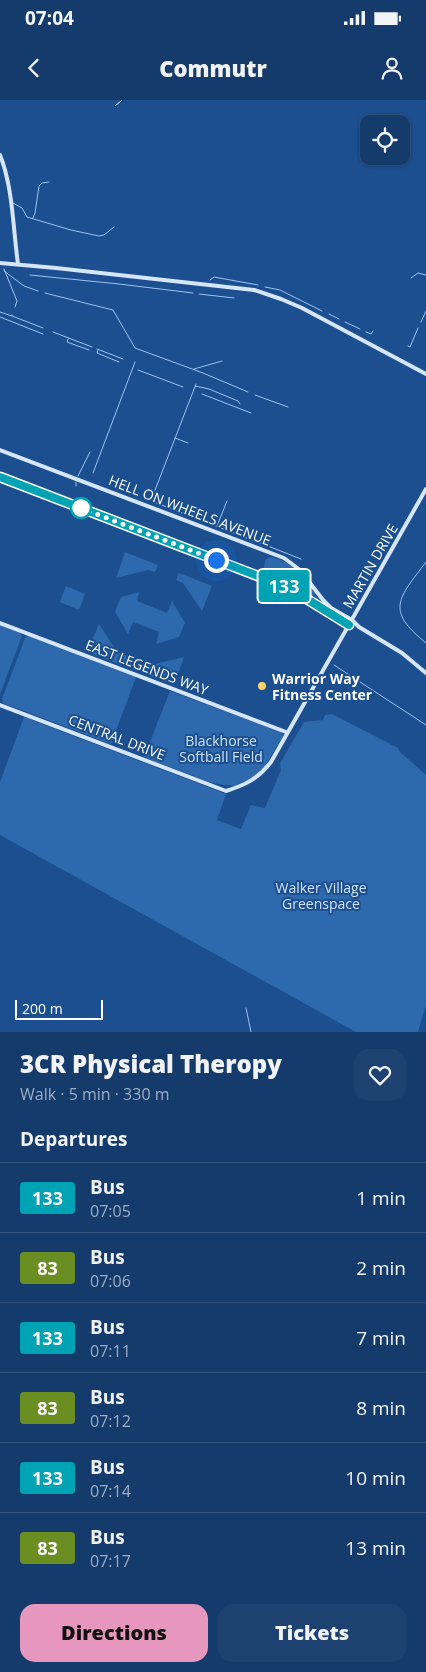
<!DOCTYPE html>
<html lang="en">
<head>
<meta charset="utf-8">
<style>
	body { margin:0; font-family:"Open Sans",sans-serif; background:#1d4271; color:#f1f3f6; height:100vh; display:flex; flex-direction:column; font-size:19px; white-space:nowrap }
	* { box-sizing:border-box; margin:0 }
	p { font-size:16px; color:#9dadc1 }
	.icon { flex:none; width:28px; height:28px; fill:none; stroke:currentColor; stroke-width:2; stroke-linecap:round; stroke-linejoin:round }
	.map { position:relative; height:932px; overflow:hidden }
	.sheet { display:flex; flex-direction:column; background:#143b6b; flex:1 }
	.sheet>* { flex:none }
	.badge { padding:0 10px; border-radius:4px; font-size:18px; line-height:32px }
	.controls { position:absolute; left:360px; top:15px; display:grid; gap:10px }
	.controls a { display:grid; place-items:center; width:50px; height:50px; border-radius:10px; background:#143b6b; box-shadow:0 1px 4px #0004,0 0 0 1px #33557e; font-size:25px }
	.scale { position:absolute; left:15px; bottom:12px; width:88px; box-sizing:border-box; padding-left:5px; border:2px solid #fff; border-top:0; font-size:14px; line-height:18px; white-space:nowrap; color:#fff; -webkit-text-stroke:4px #1b4f8f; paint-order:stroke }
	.you { position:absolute; width:25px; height:25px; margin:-12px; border:4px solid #fff; border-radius:50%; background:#1a73e8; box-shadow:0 0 0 8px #1a73e833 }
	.map>.badge { position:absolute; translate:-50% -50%; box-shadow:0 0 0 2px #fff }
	h2 { padding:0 20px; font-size:19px; line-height:45px }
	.round { display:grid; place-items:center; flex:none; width:52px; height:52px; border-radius:15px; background:#1d4271 }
	.headline { display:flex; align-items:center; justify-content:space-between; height:85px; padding:0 20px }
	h1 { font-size:24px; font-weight:800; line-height:38px }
	.cta { display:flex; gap:10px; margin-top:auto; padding:10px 20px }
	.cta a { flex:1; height:58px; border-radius:15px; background:#e797bd; color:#111; font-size:20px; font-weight:800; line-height:58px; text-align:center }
	.cta a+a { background:#1d4271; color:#f1f3f6 }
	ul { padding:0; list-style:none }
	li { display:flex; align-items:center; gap:15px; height:70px; padding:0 20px; border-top:1px solid #33557e }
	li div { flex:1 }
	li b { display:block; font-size:19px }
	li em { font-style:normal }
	li .badge { min-width:55px; font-weight:700; text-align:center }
	.status { display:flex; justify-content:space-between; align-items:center; height:35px; padding:0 25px; background:#143b6b; direction:ltr }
	.status svg { height:14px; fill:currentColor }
	header { display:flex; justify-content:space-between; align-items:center; height:65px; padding:0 20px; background:#143b6b; font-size:22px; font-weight:800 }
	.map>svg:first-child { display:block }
</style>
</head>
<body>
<div class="status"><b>07:04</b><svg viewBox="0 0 49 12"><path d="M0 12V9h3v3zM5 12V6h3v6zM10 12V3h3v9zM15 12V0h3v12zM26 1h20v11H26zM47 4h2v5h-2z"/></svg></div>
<header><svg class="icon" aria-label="back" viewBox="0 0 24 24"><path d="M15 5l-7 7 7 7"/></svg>Commutr<svg class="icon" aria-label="person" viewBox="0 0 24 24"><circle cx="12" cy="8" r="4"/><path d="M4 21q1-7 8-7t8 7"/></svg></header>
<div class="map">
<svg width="426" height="932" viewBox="0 0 426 932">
	<rect width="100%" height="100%" fill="#1b4f8f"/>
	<!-- green -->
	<g fill="#2e69ad">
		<polygon points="125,452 158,465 155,472 148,470 116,478"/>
		<path d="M271 457C292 461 303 477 315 493L314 496 262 474 266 459Z"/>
		<polygon points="179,473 212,486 202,511 183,483 176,480"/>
		<polygon points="66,486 85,494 79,510 60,502"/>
		<polygon points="139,492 137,501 167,513 172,501 185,523 179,537 156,544 159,532 133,522 128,534 115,512 121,497"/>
		<polygon points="99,524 117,552 151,565 184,557 174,585 87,552"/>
		<polygon points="0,525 20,533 22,536 0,594"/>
		<polygon points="28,536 136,577 111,644 3,603 2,599 25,538"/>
		<polygon points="170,591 281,632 283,636 262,671 252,679 233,686 212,683 144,657"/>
		<polygon points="332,614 398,648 399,651 426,675 426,904 418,932 356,932 0,735 0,682 24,617 226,694 217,720 241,729 251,705 265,708 281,670 280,663 304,622 323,620 325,615"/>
	</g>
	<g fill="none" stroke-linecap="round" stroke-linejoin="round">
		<!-- stream -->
		<g stroke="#9cc4f0" stroke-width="1">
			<polyline points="13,103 22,108 27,117 71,130 99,136 104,135 114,127"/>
			<polyline points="33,118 35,113 39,86 42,83 49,82"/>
			<polyline points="4,169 17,201 15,207"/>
			<polyline points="4,171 24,186 38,191"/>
			<polyline points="30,175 119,184 193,193"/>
			<polyline points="411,178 418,173 426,175"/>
			<polyline points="210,180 214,177 258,185"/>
			<polyline points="265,187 280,190 322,211"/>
			<polyline points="45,193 113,210 135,248 203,273 248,292"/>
			<polyline points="199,194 234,198"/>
			<polyline points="0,212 12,216 12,215"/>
			<polyline points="329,214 339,219"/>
			<polyline points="12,216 43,228"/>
			<polyline points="0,217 43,234"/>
			<polyline points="345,222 360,229"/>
			<polyline points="421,222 426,211"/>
			<polyline points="53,232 92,247"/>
			<polyline points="366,232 371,234 373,231"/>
			<polyline points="68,239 67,242 89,250"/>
			<polyline points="408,246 410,247 418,228"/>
			<polyline points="97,249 123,259"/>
			<polyline points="98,250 97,253 119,262"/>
			<polyline points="194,269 222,261"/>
			<polyline points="138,270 183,287"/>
			<polyline points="196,284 152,398 154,402 205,422"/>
			<polyline points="195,286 209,289 238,301 240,304"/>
			<polyline points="202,294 251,313"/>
			<polyline points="255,295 288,307"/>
			<polyline points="175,338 188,343"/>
			<polyline points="93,373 135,262"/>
			<polyline points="78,376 90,352"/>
			<polyline points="76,386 76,382"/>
			<polyline points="216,426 262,444"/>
			<polyline points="217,426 227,401"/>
			<polyline points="268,446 301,459"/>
			<path d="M426 462C398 499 385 510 426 543"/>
			<polyline points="334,565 426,625"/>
			<polyline points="246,908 251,932"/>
		</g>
		<!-- secondary -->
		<g stroke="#d6e6fa" stroke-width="4">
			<path d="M0 55C13 87 13 129 18 164"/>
			<polyline points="0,163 56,168 254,190 281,199 302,208 426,274"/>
			<polyline points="0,350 284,458 300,470 323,500 331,508 352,520 359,527 402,553 426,573"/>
			<polyline points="0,377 289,488 352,525"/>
			<polyline points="0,523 286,632"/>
			<path d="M0 605 226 691C245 685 258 679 271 662L426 389"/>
		</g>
		<!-- rail -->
		<polyline stroke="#fff" stroke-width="1" stroke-dasharray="9 4" stroke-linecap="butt" points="115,6 122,0"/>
	</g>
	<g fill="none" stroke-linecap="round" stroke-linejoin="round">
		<defs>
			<polyline id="line" points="0,377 289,488 349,525"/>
		</defs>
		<!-- line casing -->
		<use href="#line" stroke="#fff" stroke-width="11"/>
		<!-- line -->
		<use href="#line" stroke="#00a3b4" stroke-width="8"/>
		<!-- walk -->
		<polyline stroke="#fff" stroke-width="5" stroke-dasharray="0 9" points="81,408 216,460"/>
	</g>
	<!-- markers -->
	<circle fill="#fff" stroke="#00a3b4" stroke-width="2.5" cx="81" cy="408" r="10"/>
	<circle fill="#ffd166" stroke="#1b4f8f" stroke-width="2" cx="262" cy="586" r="5"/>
	<g text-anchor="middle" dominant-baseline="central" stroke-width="4" stroke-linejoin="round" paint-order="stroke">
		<!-- street labels -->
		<g font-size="14" fill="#fff" stroke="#1b4f8f">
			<text transform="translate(190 410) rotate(21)">HELL ON WHEELS AVENUE</text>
			<text transform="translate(370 466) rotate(-60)">MARTIN DRIVE</text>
			<text transform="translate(147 567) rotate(21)">EAST LEGENDS WAY</text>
			<text transform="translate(117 637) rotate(21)">CENTRAL DRIVE</text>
		</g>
		<!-- poi labels -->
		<g font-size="14" font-weight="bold" fill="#fff" stroke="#1b4f8f" text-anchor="start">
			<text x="272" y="578">Warrior Way<tspan x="272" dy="16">Fitness Center</tspan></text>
		</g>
		<!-- park labels -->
		<g font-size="14" fill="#cfe3fa" stroke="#1b4f8f">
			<text x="221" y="640">Blackhorse<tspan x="221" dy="16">Softball Field</tspan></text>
			<text x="321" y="787">Walker Village<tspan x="321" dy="16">Greenspace</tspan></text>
		</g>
	</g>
</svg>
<div class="controls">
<a><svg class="icon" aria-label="locate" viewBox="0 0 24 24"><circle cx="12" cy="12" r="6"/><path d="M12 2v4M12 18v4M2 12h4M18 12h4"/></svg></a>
</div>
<div class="scale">200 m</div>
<div class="you" style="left:216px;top:460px"></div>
<b class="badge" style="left:284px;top:486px;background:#00a3b4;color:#fff">133</b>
</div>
<section class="sheet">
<div class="headline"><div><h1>3CR Physical Theropy</h1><p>Walk · 5 min · 330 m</p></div><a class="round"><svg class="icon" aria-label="heart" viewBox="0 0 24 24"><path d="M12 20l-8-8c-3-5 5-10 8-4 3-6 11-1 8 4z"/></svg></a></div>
<h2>Departures</h2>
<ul>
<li><span class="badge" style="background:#00a3b4;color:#fff">133</span><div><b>Bus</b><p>07:05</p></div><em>1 min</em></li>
<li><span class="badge" style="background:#6b8e23;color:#fff">83</span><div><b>Bus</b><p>07:06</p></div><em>2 min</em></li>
<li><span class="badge" style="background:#00a3b4;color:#fff">133</span><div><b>Bus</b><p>07:11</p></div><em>7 min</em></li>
<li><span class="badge" style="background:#6b8e23;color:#fff">83</span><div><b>Bus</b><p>07:12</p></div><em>8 min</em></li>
<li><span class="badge" style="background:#00a3b4;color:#fff">133</span><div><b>Bus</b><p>07:14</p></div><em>10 min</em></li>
<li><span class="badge" style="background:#6b8e23;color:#fff">83</span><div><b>Bus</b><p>07:17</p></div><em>13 min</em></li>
</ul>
<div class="cta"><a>Directions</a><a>Tickets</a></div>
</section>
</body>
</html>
